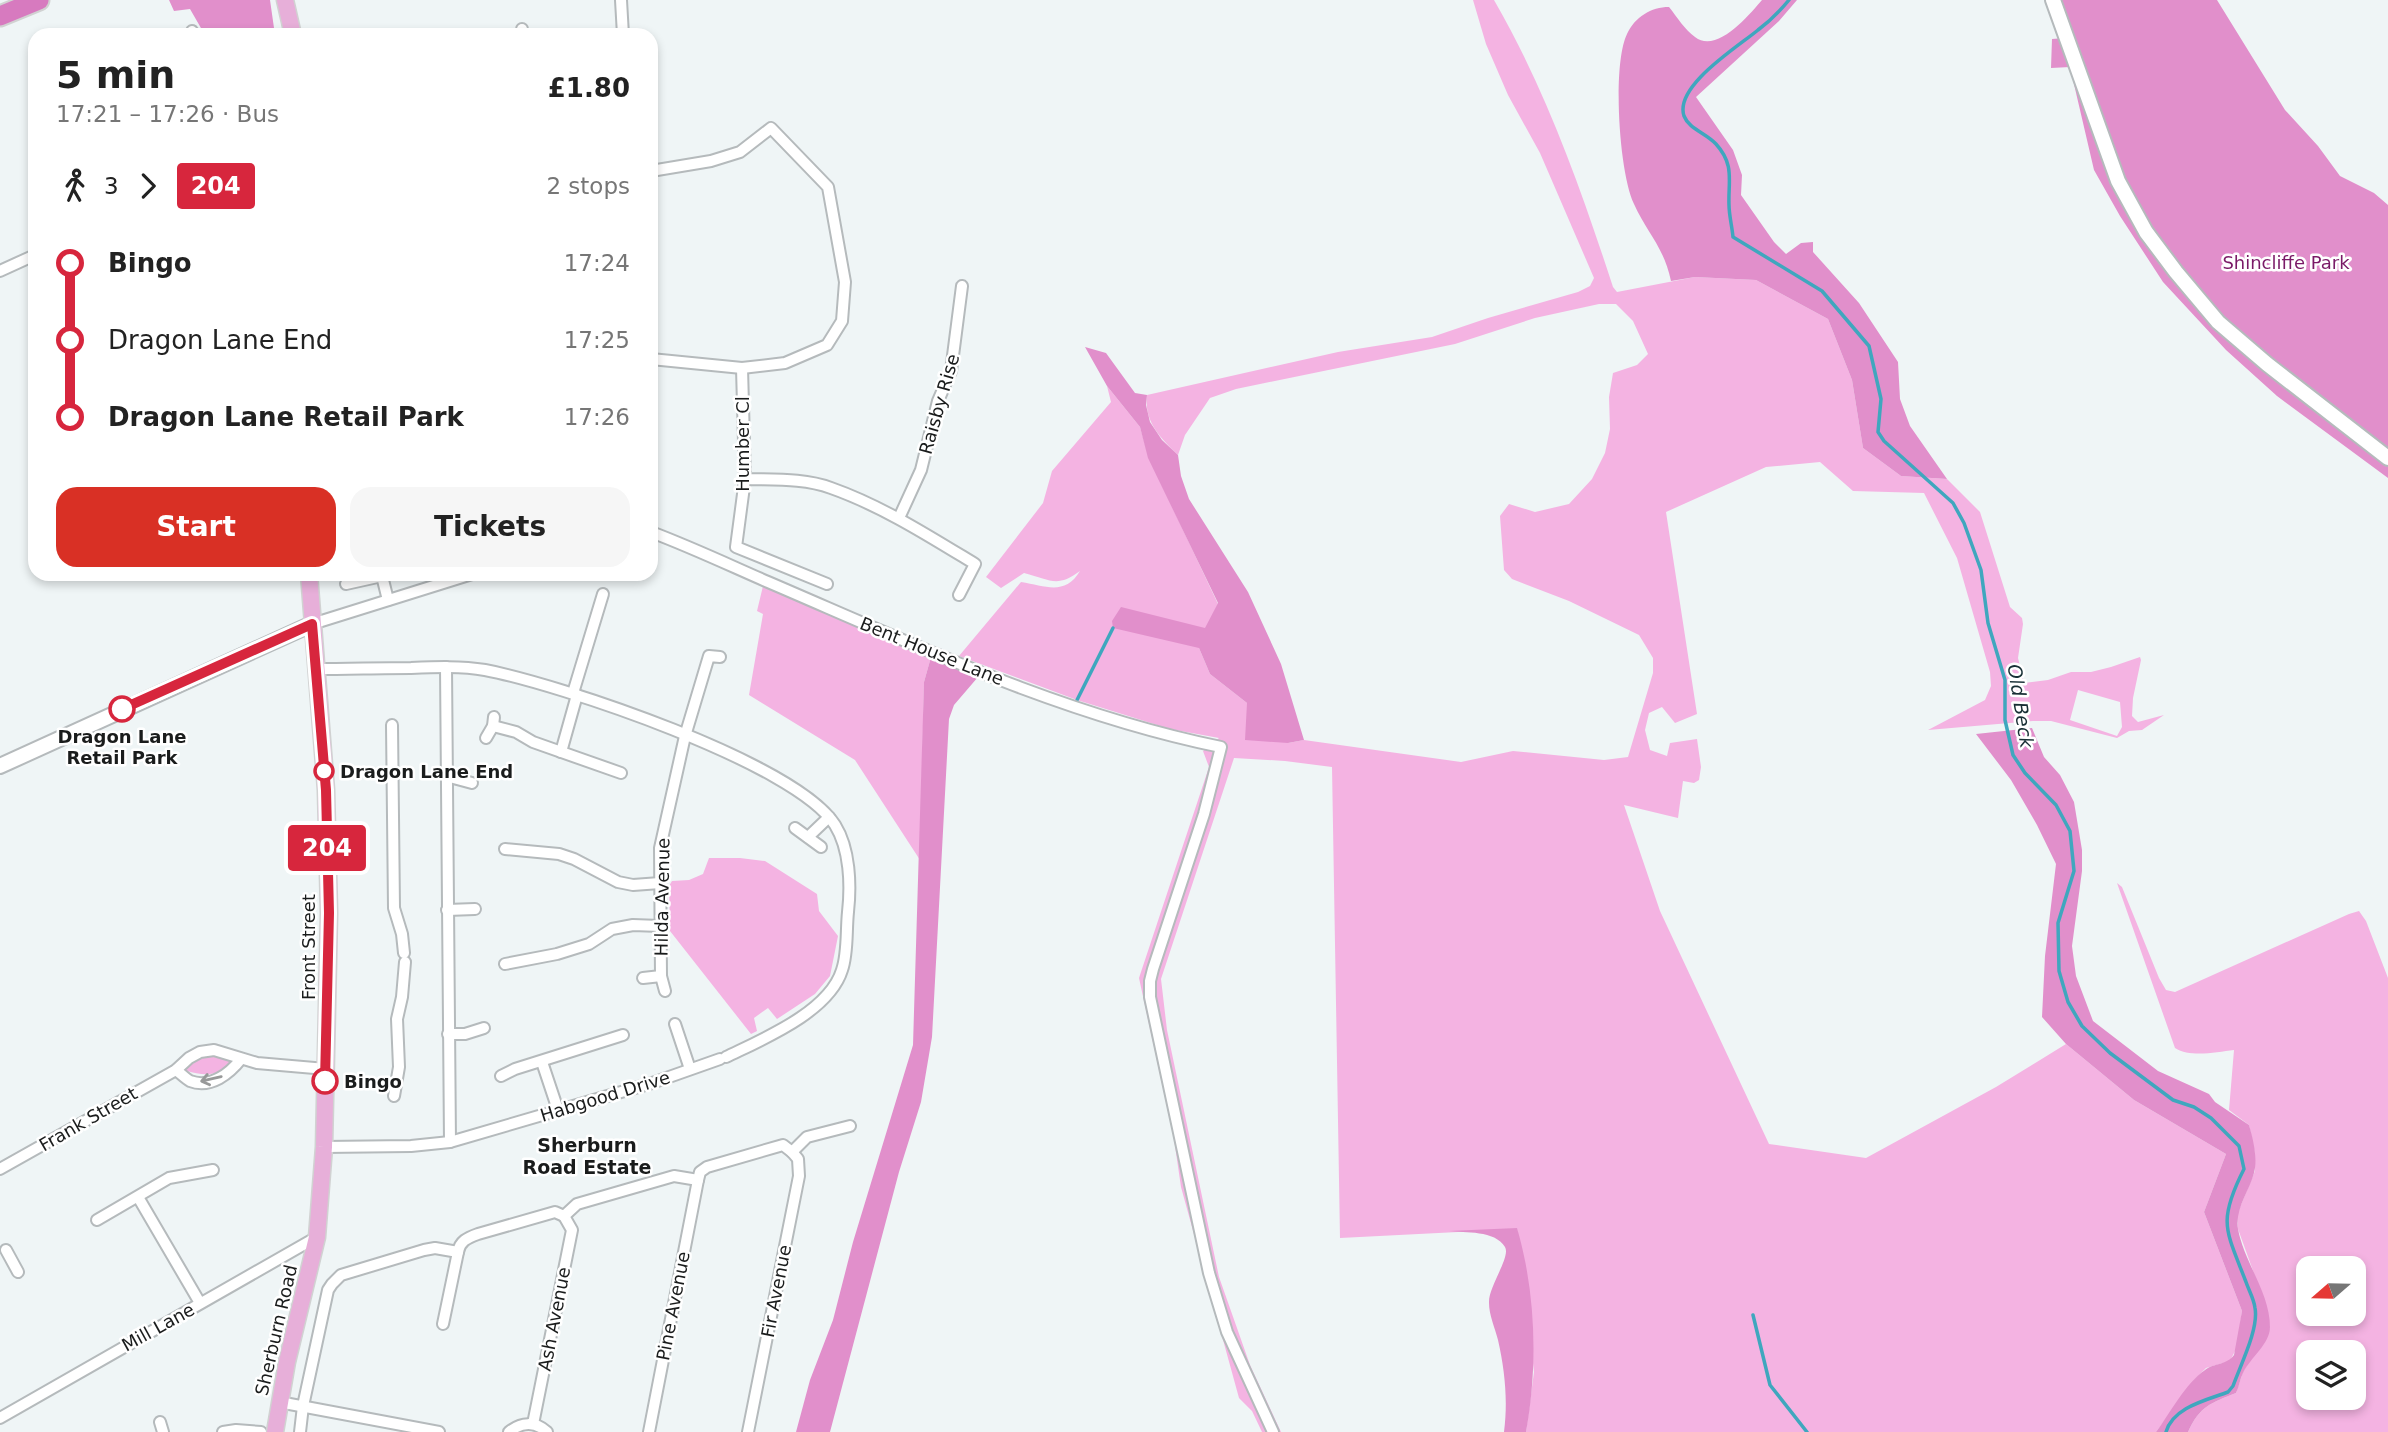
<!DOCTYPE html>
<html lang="en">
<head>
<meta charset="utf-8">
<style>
	body { margin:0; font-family:"DejaVu Sans",sans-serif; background:#f6f6f6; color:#222; height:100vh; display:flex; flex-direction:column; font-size:26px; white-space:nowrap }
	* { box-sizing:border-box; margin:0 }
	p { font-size:23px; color:#767676 }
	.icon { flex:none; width:38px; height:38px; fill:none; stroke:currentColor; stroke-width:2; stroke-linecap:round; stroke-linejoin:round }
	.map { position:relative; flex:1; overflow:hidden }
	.sheet { position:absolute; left:28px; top:28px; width:630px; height:553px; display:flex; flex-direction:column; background:#fff; border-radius:21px; box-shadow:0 4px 10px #0003 }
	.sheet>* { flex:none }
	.badge { padding:0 14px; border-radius:5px; font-size:24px; line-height:46px }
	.needle { width:46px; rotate:250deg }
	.tools { position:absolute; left:2296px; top:1256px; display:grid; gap:14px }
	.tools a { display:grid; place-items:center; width:70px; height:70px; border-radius:14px; background:#fff; box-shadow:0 4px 10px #0003; font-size:35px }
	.map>.badge { position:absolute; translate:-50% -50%; box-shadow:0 0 0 4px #fff }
	.legs { display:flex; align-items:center; gap:10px; height:77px; padding:0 28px; font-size:23px }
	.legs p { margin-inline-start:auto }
	.head { display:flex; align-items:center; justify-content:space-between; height:119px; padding:0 28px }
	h1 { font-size:38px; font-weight:800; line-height:52px }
	.cta { display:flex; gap:14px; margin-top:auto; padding:14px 28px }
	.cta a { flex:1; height:80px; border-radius:21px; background:#d93025; color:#fff; font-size:28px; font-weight:800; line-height:80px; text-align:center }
	.cta a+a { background:#f6f6f6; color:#222 }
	ul { padding:0 28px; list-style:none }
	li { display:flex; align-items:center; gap:24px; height:77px; font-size:26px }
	li i { display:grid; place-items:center; width:10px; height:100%; margin:0 9px; background:currentColor }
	li i::after { content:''; width:18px; height:18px; margin:-9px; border:5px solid; border-radius:50%; background:#fff }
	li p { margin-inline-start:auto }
	li:first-child i { background:linear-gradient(#0000 50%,currentColor 0) }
	li:last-child i { background:linear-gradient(currentColor 50%,#0000 0) }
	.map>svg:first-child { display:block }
</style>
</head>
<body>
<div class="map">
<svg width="2388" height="1432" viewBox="0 0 2388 1432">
	<rect width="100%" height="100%" fill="#eff5f6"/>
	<!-- green -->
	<g fill="#f4b3e2" fill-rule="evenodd">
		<path d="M1473 0H1494C1546 90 1581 189 1613 287L1617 292 1695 277 1756 280 1828 319 1852 380 1863 448 1901 476 1947 479 1980 512 2010 607 2022 618 2023 624 2018 658 2024 683 2048 680 2071 672H2091L2111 667 2140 657 2141 660 2133 698 2132 716 2138 722 2164 715 2142 730 2129 731 2117 738 2051 721H2033L1928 730 1985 700 1991 686 1990 672 1957 558 1924 493 1853 491 1820 462 1766 467 1666 512 1697 714 1675 723 1662 707 1649 713 1645 730 1650 750 1667 756 1670 743 1697 739 1701 767 1699 780 1694 783 1683 781 1678 818 1624 805 1660 911 1769 1144 1866 1158 1996 1087 2066 1044 2134 1100 2226 1154 2204 1212 2242 1311 2237 1347 2230 1361 2206 1368 2195 1379 2156 1432H1526L1534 1372 1517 1229 1340 1238 1332 767 1285 761 1234 758 1161 979 1167 1030 1219 1277 1250 1365 1281 1432H1262L1252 1411 1239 1398 1181 1187 1174 1139 1139 978 1209 767 1203 751 1219 738 1170 729 1077 700 959 656 1021 582C1046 586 1065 596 1080 571 1057 588 1051 580 1024 573L1001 588 986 577 1043 503 1052 471 1111 402 1107 386 1140 427 1149 458 1218 604 1206 628 1199 648 1210 674 1247 703 1288 743 1304 740 1461 762 1513 751 1604 760 1628 757 1653 673V658L1639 635 1569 601 1512 579 1504 570 1500 516 1509 504 1535 512 1569 504 1592 479 1605 453 1610 429 1609 397 1613 373 1637 365 1648 354 1633 321 1616 304H1599L1535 318 1455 344 1236 389 1210 398 1185 435 1178 455C1160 437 1144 422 1147 395L1338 352 1432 337 1488 318 1578 292 1590 286 1594 278 1540 153 1508 95 1486 44ZM2078 690 2120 702 2122 727 2117 736 2070 720Z"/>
		<polygon points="763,586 931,657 924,682 920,860 855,760 749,695 763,614 757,611"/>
		<polygon points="709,858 740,858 765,861 817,894 819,911 838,936 830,976 815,994 777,1019 768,1008 754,1018 757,1031 751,1034 670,931 669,886 672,881 689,880 703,874"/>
		<path d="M2117 883 2122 887 2159 978 2166 990 2175 992 2349 914 2359 911 2366 921 2388 978V1432H2188C2200 1406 2211 1403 2236 1393L2243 1372 2270 1328 2265 1304 2238 1229V1212L2255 1171V1154L2249 1125 2229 1110 2234 1050C2216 1052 2191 1058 2175 1048ZM2308 1269H2354V1314H2308ZM2308 1353H2354V1398H2308Z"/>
		<path d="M210 1056 232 1061C222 1077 203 1076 187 1071L186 1068 200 1059Z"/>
	</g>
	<!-- forest -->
	<g fill="#e18fcb">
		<polygon points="169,0 270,0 275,35 205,35 190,9 174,11"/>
		<path d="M1762 0H1797L1779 21 1696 97 1733 150 1742 175 1741 195 1774 242 1786 254 1801 243 1813 242V252L1859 303 1898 362 1900 399 1910 426 1947 479 1901 476 1863 448 1852 380 1828 319 1756 280 1695 277 1671 281C1664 247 1647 233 1634 204 1619 173 1612 65 1627 34 1635 17 1651 7 1669 7 1677 17 1685 30 1695 37 1717 54 1749 15 1762 0Z"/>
		<polygon points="2054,0 2217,0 2285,110 2318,146 2340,176 2374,193 2388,205 2388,478 2277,396 2226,350 2163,282 2120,216 2094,170 2070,67 2051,68 2052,39 2065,38"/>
		<polygon points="1085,347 1106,353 1135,393 1147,395 1146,405 1150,422 1162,440 1178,455 1181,476 1189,499 1248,592 1281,664 1304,740 1288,743 1245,740 1247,703 1210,674 1199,648 1113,628 1112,621 1121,607 1205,628 1218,603 1148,458 1140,427 1107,386"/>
		<polygon points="931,657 978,677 954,705 949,719 932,1037 921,1102 899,1172 830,1432 796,1432 810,1380 833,1320 853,1242 913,1045 924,682"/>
		<path d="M2032 728 2044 757 2060 775 2074 802 2082 850V871L2072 946 2076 976 2093 1021 2158 1071 2209 1094 2215 1102 2249 1125C2253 1139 2258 1158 2254 1173 2249 1192 2235 1208 2238 1229 2244 1262 2270 1293 2270 1327 2270 1344 2250 1358 2243 1373 2240 1379 2239 1387 2236 1393 2211 1403 2200 1406 2188 1432H2156C2171 1412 2185 1384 2205 1370 2214 1363 2227 1365 2234 1355L2242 1311 2204 1212 2226 1154 2134 1100 2066 1044 2042 1017 2045 956 2056 864 2037 825 2011 780 1976 734Z"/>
		<path d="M1517 1228C1536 1293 1538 1366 1526 1432H1504C1508 1401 1505 1371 1498 1340 1495 1328 1489 1315 1489 1303 1488 1287 1511 1257 1505 1247 1495 1230 1465 1233 1449 1231Z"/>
	</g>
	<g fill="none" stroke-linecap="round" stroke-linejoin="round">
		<!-- stream -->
		<g stroke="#3fa7be" stroke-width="3.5">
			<path d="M1789 0C1780 11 1770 21 1758 30 1739 46 1674 86 1684 116 1689 129 1706 133 1716 144 1735 165 1728 181 1729 205 1729 215 1732 226 1733 237L1822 291 1869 346 1881 399 1878 432 1884 441 1953 503 1964 523 1981 570 1988 623 2005 680V720L2013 755 2025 773 2056 805 2070 831 2074 871 2058 923 2059 971 2068 1002 2082 1026 2110 1053 2173 1100 2194 1107 2211 1118 2239 1146 2244 1169C2217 1222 2226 1230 2246 1282 2249 1291 2254 1299 2255 1308 2259 1329 2240 1366 2233 1386L2228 1392C2207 1400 2173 1407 2166 1432"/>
			<polyline points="1077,700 1113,628"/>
			<polyline points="1753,1315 1770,1385 1807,1432"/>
		</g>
		<defs>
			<g id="street">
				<polyline points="621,0 623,35"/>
				<polyline points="192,31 194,35"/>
				<polyline points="522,35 522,29"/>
				<polyline points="651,171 711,161 740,152 771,128 828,187 845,282 842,321 827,345 785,363 742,368 651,359"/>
				<polyline points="0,271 35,255"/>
				<polyline points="742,368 745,479 736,547 827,584"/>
				<path d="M745 479C773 480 804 478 831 488 882 506 929 536 975 564L959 595"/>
				<polyline points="899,518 921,470 938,401 951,371 962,286"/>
				<path d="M651 532C691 547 729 565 768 582 915 645 1063 715 1221 747L1204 814 1153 969 1150 981V997L1209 1273 1227 1332 1273 1432"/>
				<polyline points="346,584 382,576 388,600"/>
				<polyline points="312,624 472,574"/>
				<polyline points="446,667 450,1142"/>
				<path d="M316 669C348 669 379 668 411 668 436 667 461 666 485 670 559 684 796 763 835 825 850 849 851 885 848 912 846 931 848 953 842 970 829 1012 763 1039 726 1057"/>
				<polyline points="573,693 603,594"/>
				<polyline points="392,725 394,908 402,934 404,953"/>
				<polyline points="493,726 516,732 533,742 621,773"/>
				<polyline points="486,738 493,726 494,717"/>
				<polyline points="561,752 577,695"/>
				<polyline points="446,776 472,783"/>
				<polyline points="795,828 821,847"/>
				<polyline points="808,837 829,817"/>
				<polyline points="505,849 559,854 574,859 618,882 633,885 660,883"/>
				<polyline points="447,910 475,909"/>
				<polyline points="505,964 557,954 589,944 612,929 633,925 660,926"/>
				<polyline points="643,978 661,976"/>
				<polyline points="665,991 661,976 660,848 685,736 709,656 720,657"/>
				<polyline points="675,1024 690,1069"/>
				<polyline points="448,1034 465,1034 484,1028"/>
				<polyline points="542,1062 558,1110"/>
				<path d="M176 1070C180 1073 186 1079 190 1081 211 1089 230 1073 241 1059"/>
				<polyline points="501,1076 515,1069 623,1035"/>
				<polyline points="394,1096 399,1067 397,1019 402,997 405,962"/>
				<polyline points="324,1147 411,1146 450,1142 652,1083 720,1059"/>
				<polyline points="0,1169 176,1070 189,1058 200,1052 214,1050 257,1063 326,1069"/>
				<polyline points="138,1197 200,1303"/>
				<polyline points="97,1220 169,1178 213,1170"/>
				<polyline points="6,1250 18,1272"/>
				<polyline points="443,1324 458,1252"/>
				<polyline points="279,1402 439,1432"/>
				<polyline points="0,1418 317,1237"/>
				<polyline points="160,1422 163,1432"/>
				<polyline points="533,1424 570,1240 572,1230 564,1216"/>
				<polyline points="223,1432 236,1430 261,1432"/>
				<path d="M300 1432 303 1406 328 1290 332 1284 341 1275 424 1250 435 1248 458 1252C460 1241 467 1238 478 1234L555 1212 564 1216 577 1204 674 1176 698 1180 700 1172 707 1167 783 1145 792 1152 807 1137 850 1126"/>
				<path d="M509 1432C521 1422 535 1421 547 1432"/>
				<polyline points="649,1432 698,1180"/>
				<polyline points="748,1432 799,1176 798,1159 792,1152"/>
			</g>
			<g id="secondary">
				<polyline points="2053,0 2118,181 2146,232 2176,272 2218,322 2267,364 2388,458"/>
				<polyline points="0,766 312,624"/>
			</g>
			<g id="primary">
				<polyline points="285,0 293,35"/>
				<polyline points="275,1432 287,1362 317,1237 324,1147 329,913 326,790 309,574"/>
			</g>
			<polyline id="highway" points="0,16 39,0"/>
		</defs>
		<!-- street casing -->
		<use href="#street" stroke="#b5babc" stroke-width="14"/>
		<!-- secondary casing -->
		<use href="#secondary" stroke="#b5babc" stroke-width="18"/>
		<!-- primary casing -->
		<use href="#primary" stroke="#d1d2d2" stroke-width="19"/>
		<!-- highway casing -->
		<use href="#highway" stroke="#d1d2d2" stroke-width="23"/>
		<!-- street -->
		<use href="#street" stroke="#fff" stroke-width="10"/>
		<!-- secondary -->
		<use href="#secondary" stroke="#fff" stroke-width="14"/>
		<!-- primary -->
		<use href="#primary" stroke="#e7afd9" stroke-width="16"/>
		<!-- highway -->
		<use href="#highway" stroke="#d77abf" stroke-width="19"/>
	</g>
	<!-- one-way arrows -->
	<defs><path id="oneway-shaft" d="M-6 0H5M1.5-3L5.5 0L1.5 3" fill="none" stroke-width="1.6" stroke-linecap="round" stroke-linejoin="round" transform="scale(1.75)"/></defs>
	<use stroke="#989999" href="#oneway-shaft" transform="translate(211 1079) rotate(167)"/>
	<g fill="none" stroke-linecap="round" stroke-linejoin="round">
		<defs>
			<polyline id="line-1" points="122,709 312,624 326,790 329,913 325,1081"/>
		</defs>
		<!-- line-1 casing -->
		<use href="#line-1" stroke="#fff" stroke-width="16"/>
		<!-- line-1 -->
		<use href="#line-1" stroke="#d7263d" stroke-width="10"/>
	</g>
	<!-- markers -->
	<g fill="#fff" stroke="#d7263d" stroke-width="3.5">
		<circle cx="122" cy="709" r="12"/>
		<circle cx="324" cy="771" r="9"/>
		<circle cx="325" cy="1081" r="12"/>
	</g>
	<g text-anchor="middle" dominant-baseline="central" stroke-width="5" stroke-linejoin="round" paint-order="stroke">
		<!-- park labels -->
		<g font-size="18" fill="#7a1a67" stroke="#fff">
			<text x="2286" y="262">Shincliffe Park</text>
		</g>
		<!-- street labels -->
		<g font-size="18" fill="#1a1c1c" stroke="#fff">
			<text transform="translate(939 404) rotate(-74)">Raisby Rise</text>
			<text transform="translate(742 444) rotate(-90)">Humber Cl</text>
			<text transform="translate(932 651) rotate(22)">Bent House Lane</text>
			<text transform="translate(662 897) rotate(-89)">Hilda Avenue</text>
			<text transform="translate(308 947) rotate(-90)">Front Street</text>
			<text transform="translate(605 1096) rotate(-17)">Habgood Drive</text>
			<text transform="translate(88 1119) rotate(-30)">Frank Street</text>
			<text transform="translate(776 1291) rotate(-79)">Fir Avenue</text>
			<text transform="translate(673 1306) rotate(-79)">Pine Avenue</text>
			<text transform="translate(554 1319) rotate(-79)">Ash Avenue</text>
			<text transform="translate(158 1327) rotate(-29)">Mill Lane</text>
			<text transform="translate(276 1330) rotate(-77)">Sherburn Road</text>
		</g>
		<!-- stop labels -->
		<g font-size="18" font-weight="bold" fill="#1a1c1c" stroke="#fff" text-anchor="start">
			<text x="122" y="736" text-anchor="middle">Dragon Lane<tspan x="122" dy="21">Retail Park</tspan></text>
			<text x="340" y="771">Dragon Lane End</text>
			<text x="344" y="1081">Bingo</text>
		</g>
		<!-- water labels -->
		<g font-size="19" font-style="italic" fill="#182f35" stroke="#fff">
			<text transform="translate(2021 706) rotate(81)">Old Beck</text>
		</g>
		<!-- neighbourhood labels -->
		<g font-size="19" font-weight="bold" fill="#1a1c1c" stroke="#fff">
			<text x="587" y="1145">Sherburn<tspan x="587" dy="22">Road Estate</tspan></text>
		</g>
	</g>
</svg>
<div class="tools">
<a><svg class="needle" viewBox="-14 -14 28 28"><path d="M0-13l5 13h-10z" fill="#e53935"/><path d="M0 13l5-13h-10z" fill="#767676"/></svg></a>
<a><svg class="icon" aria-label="layers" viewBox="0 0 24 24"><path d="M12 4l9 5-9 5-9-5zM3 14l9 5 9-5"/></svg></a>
</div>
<b class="badge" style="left:327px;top:848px;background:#d7263d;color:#fff">204</b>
<section class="sheet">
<div class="head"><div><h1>5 min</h1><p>17:21 – 17:26 · Bus</p></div><b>£1.80</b></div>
<div class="legs"><svg class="icon" aria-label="walk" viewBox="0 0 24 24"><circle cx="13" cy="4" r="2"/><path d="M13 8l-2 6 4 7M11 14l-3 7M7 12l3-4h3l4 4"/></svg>3<svg class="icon" aria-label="forward" viewBox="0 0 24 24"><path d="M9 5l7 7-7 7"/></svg><b class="badge" style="background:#d7263d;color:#fff">204</b><p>2 stops</p></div>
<ul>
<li><i style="color:#d7263d"></i><b>Bingo</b><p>17:24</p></li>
<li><i style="color:#d7263d"></i><span>Dragon Lane End</span><p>17:25</p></li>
<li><i style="color:#d7263d"></i><b>Dragon Lane Retail Park</b><p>17:26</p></li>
</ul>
<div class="cta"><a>Start</a><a>Tickets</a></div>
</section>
</div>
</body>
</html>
